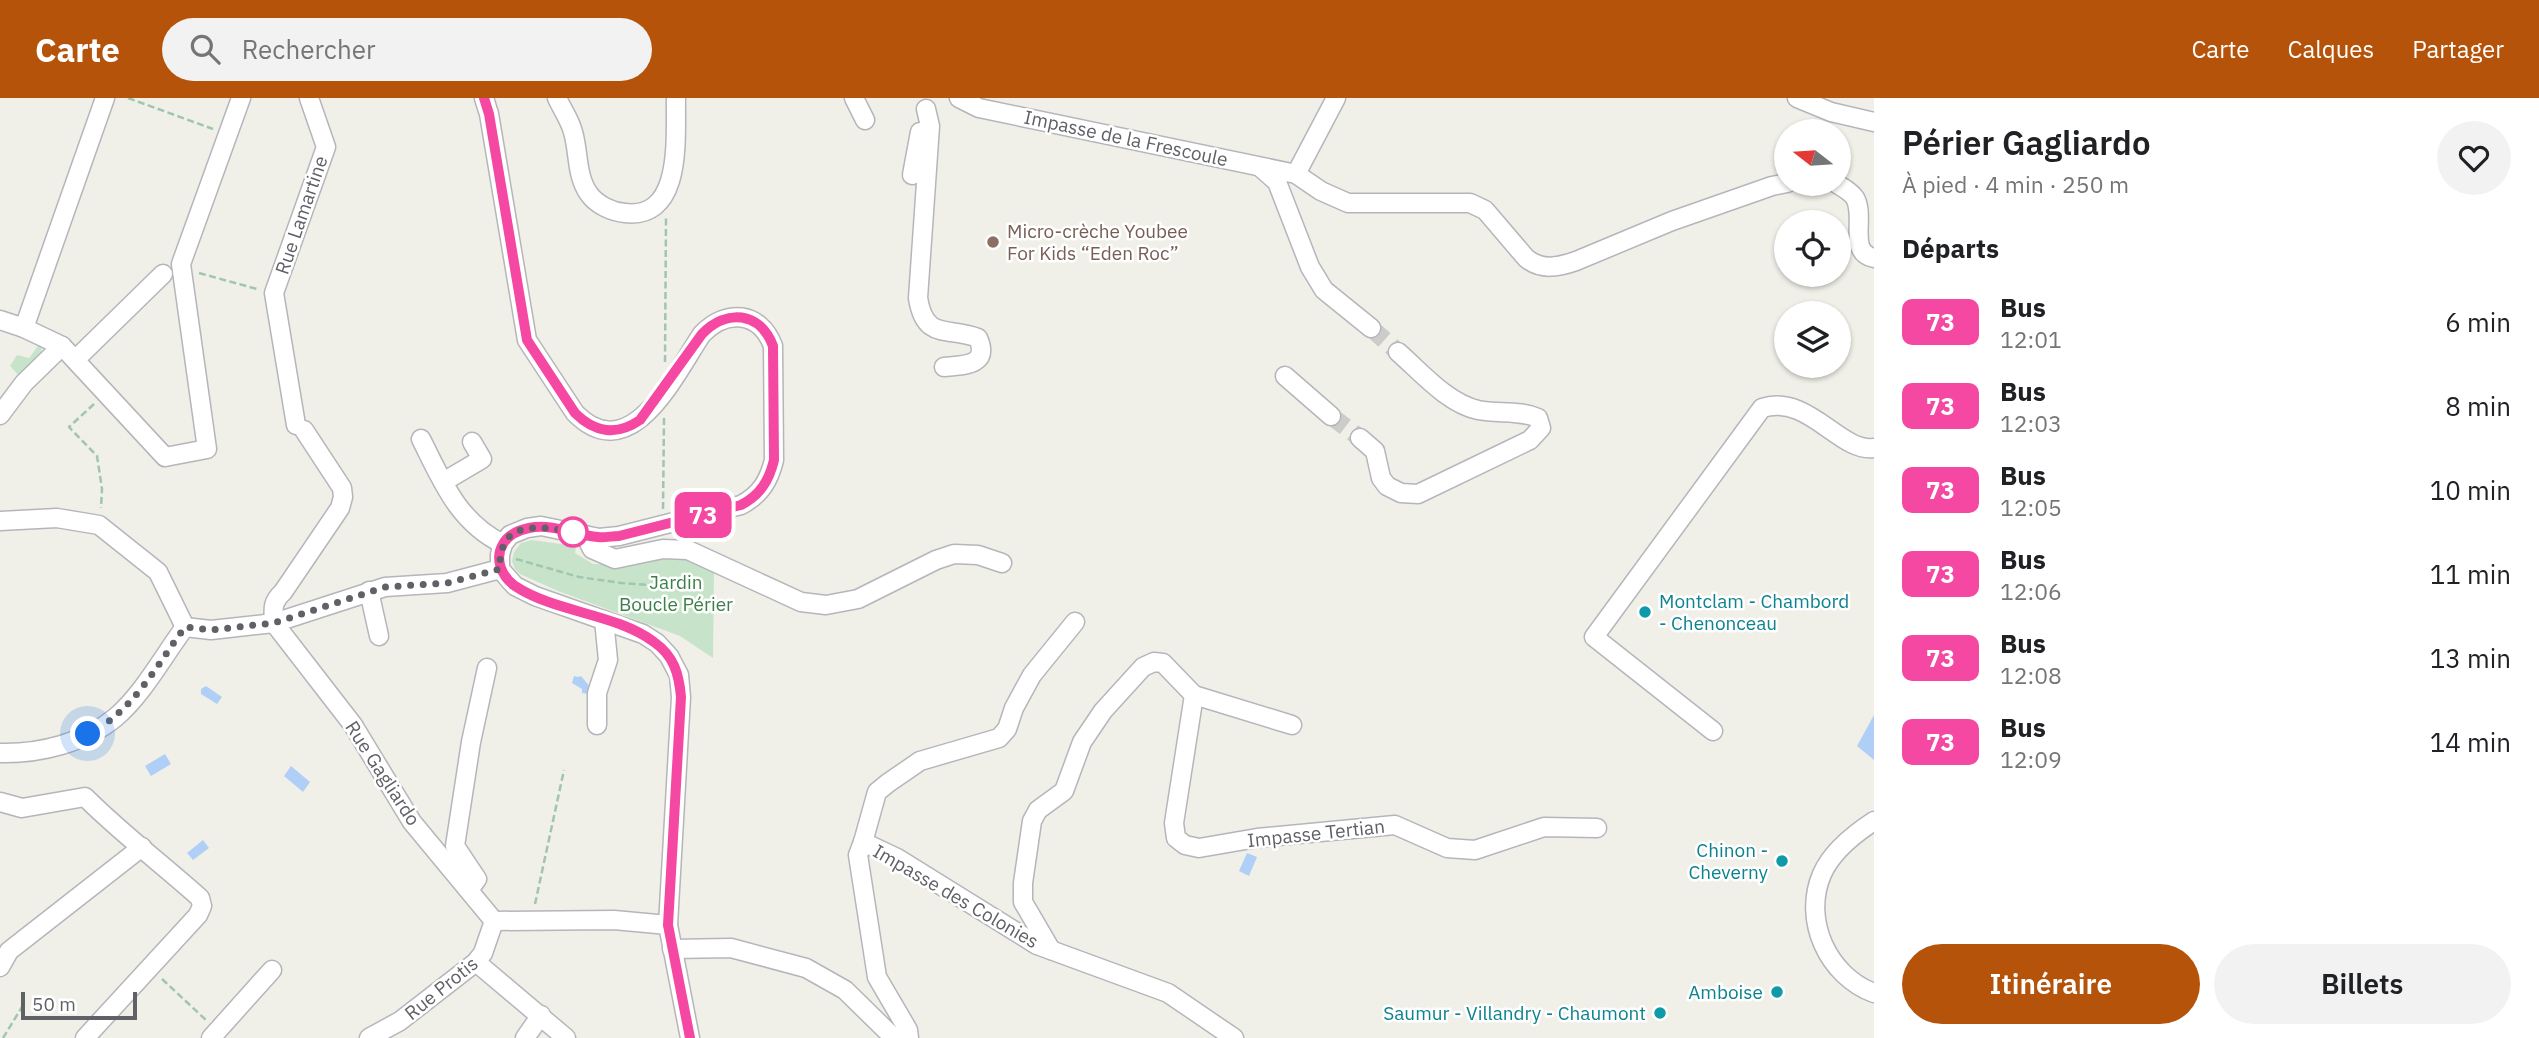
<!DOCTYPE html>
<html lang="fr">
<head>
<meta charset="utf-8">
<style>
	body { margin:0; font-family:"IBM Plex Sans",sans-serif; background:#f2f2f2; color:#202124; height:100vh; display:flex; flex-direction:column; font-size:26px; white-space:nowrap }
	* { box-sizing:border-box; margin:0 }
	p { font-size:23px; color:#757577 }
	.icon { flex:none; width:38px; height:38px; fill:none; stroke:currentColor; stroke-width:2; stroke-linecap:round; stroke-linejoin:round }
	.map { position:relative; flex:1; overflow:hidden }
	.panel { display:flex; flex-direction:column; background:#fff; width:665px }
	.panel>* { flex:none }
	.badge { padding:0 14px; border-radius:10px; font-size:24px; line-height:46px }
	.needle { width:46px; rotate:287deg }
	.fabs { position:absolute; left:1774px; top:21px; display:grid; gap:14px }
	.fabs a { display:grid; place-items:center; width:77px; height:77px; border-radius:50%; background:#fff; box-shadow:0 2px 5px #0004; font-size:35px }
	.scale { position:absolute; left:21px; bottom:18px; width:116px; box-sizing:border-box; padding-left:7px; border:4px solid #5f6166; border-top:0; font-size:19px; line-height:24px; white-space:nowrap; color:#5f6166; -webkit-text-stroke:5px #fff; paint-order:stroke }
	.you { position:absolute; width:35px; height:35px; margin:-18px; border:5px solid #fff; border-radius:50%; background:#1a73e8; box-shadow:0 0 0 10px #1a73e833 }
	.map>.badge { position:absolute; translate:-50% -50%; box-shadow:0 0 0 4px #fff }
	h2 { padding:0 28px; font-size:26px; line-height:63px }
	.round { display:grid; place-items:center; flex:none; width:74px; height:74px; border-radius:37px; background:#f2f2f2 }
	.summary { display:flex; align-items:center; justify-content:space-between; height:119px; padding:0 28px }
	h1 { font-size:33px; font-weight:600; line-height:52px }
	.action { display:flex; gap:14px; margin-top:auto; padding:14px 28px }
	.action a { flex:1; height:80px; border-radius:42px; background:#b45309; color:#fff; font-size:28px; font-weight:600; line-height:80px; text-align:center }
	.action a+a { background:#f2f2f2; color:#202124 }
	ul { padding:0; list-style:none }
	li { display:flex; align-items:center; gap:21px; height:84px; padding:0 28px }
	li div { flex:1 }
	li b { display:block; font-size:26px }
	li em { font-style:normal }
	li .badge { min-width:77px; font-weight:700; text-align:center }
	header { display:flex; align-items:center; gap:42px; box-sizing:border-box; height:98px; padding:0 35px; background:#b45309; color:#fff }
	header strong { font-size:33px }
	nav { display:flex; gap:38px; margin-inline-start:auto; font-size:24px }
	.search { width:490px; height:63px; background:#f2f2f2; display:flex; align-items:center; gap:18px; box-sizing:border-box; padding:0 24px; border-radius:38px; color:#757577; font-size:26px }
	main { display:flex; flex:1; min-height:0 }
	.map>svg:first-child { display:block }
</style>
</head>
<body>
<header>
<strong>Carte</strong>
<div class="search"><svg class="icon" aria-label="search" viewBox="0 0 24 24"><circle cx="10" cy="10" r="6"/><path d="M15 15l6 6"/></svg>Rechercher</div>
<nav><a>Carte</a><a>Calques</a><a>Partager</a></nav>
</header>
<main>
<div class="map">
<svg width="1874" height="940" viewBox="0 0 1874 940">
	<rect width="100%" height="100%" fill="#f0efe8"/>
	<!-- green -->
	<g fill="#c7e4cb">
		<polygon points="38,248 42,250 41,254 19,278 10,268 17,257 29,260"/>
		<polygon points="532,442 576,448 575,455 593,466 617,466 651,458 687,458 714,469 713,560 680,538 558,493 520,476 515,471 512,463 514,454 521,445"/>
	</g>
	<!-- water -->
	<g fill="#b0cff7">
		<polygon points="574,578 578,579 581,578 591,590 589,596 582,595 582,591 572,585"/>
		<polygon points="206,588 222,599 217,606 201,596 201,591"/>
		<polygon points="1874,617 1874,662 1857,648"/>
		<polygon points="165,656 171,666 151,678 145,668"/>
		<polygon points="291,668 310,684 303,694 284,678"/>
		<polygon points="203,742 209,750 193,762 187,755"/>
		<polygon points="1247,755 1257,759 1249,778 1239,773"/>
	</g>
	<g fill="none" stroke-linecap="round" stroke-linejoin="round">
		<!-- minor-tunnel -->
		<g stroke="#ccccc8" stroke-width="18" stroke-dasharray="18 9" stroke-linecap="butt">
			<polyline points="1371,230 1398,254"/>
			<polyline points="1331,318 1360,340"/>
		</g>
		<defs>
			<g id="minor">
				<path d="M484 0 489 16 527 242 575 315C631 372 675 276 702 236 726 211 760 213 773 248L774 362C769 383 760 397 741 407L619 438 599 440 541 428 527 430 510 437 503 446 500 457V471L515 488 535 498 643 536 657 545 669 558 679 577 681 599 668 827 690 940"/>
				<path d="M557 0C562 11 570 22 573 34 579 54 576 78 589 96 597 107 612 114 625 115 684 122 675 37 676 0"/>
				<polyline points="854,0 865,22"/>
				<path d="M959 0 979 10 1296 76 1321 93 1348 105H1470L1485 112 1526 160C1541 173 1559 169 1576 163L1672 123 1772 88 1787 85"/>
				<polyline points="1797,0 1831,14 1874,24"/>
				<path d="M926 11 930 28 918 200C925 244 949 228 978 240 990 268 964 267 944 269"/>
				<polyline points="1260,69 1277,84 1310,169 1324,192 1371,230"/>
				<polyline points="1296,76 1336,0"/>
				<polyline points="912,77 920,34"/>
				<path d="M1837 86C1844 90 1851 94 1855 100 1866 119 1847 155 1874 160"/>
				<polyline points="0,222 24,230 62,248 165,359 207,351 181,166 241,0"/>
				<polyline points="24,230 105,0"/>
				<polyline points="76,261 163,176"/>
				<polyline points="1285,278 1331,318"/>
				<polyline points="0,317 24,285 62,248"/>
				<polyline points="296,327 274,195 326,49 309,0"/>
				<path d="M1360 340 1375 353 1381 380 1387 388 1401 395 1418 396 1530 342 1541 330 1538 320C1520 312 1498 316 1478 312 1447 305 1421 274 1398 254"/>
				<path d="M421 341C442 383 458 424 503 446"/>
				<polyline points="443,384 482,361 472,344"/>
				<polyline points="0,423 57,420 99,427 158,474 185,529 211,532 274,525 385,489 447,485 500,471"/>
				<polyline points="585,437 592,451 615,461 663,451 688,452 801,504 826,507 858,501 936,462 954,456 978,457 1002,465"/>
				<polyline points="369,493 379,538"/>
				<polyline points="274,525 353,627 412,724 494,823"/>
				<path d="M274 525C273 511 272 504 283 494L340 410 343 399 342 390 304 332"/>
				<polyline points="1194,597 1174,725 1176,740 1185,747 1199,750 1257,740 1395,727 1447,750 1475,752 1544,729 1597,730"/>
				<polyline points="597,627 597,595 608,562 604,522"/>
				<path d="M1713 633 1594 539 1762 310C1808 295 1840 355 1874 350"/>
				<path d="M0 655C39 656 85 645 116 619 143 596 164 557 185 529"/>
				<path d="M0 704 22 710 85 699C121 735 162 766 200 800L202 808 198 817 85 940"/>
				<path d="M1874 723C1854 736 1832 753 1822 776 1802 822 1828 878 1874 895"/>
				<polyline points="863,744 877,694 888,685 920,663 999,640 1007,631 1014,610 1032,577 1075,524"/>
				<polyline points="469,792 477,781 455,748 471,644 487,570"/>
				<polyline points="494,823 614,822 668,827"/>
				<polyline points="672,851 731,850 806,870 845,892 894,940"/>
				<polyline points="1051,852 1023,804 1023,785 1032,723 1038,712 1064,693 1082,644 1103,613 1143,569 1154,564 1163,565 1194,597 1292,627"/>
				<polyline points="476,864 566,940"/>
				<polyline points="0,869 9,853 142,749"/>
				<polyline points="211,940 272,872"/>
				<polyline points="369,940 400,923 476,864 483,855 494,823"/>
				<polyline points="525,940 541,917"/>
				<polyline points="909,940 908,932 877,879 858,757 863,744 897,760 1037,847 1168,895 1234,940"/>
			</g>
		</defs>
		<!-- minor casing -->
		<use href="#minor" stroke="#b5b6bb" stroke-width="21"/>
		<!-- path -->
		<g stroke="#a0c5b0" stroke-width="2.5" stroke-dasharray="7 3.5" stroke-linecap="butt">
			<polyline points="128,0 213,31"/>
			<polyline points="199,175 257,191"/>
			<polyline points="665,264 666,120"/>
			<polyline points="94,306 69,329 97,358 102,391 101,410"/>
			<polyline points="663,411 664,320"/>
			<polyline points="516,461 579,479 621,485 691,490"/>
			<polyline points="535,806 564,672"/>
			<polyline points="162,881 206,922"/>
			<polyline points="3,940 25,904"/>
		</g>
		<!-- minor -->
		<use href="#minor" stroke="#fff" stroke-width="18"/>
	</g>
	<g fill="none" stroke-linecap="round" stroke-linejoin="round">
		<defs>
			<path id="line" d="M484 0 489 16 527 242 575 315C595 335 617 338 640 322L702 236C726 211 760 213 773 248L774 362C769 383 760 397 741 407L619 438C612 438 604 440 598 439 575 437 552 425 529 430 519 432 508 437 503 446 494 461 502 479 515 488 556 515 615 515 654 544 674 558 679 576 681 599L668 827 690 940"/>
		</defs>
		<!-- line casing -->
		<use href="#line" stroke="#fff" stroke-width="16"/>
		<!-- line -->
		<use href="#line" stroke="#f448a3" stroke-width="10"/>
		<!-- walk -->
		<path stroke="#5f6166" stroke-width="7" stroke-dasharray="0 12.6" d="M88 636C133 614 156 568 185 529L211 532 274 525 385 489 447 485 500 471C498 421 538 428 573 434"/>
	</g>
	<!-- markers -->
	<circle fill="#8d6e63" stroke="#fff" stroke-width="2.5" cx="993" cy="144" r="7"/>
	<circle fill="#fff" stroke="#f448a3" stroke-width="3.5" cx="573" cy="434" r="14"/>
	<g fill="#0f9aa8" stroke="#fff" stroke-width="2.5">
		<circle cx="1645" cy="514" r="7"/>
		<circle cx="1782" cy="763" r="7"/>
		<circle cx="1777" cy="894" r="7"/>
		<circle cx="1660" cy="915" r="7"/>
	</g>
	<g text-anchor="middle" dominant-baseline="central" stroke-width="5" stroke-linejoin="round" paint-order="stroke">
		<!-- street labels -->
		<g font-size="19" fill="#5f6166" stroke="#fff">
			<text transform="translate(1126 40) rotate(12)">Impasse de la Frescoule</text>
			<text transform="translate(301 117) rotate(-71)">Rue Lamartine</text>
			<text transform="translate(383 675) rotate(57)">Rue Gagliardo</text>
			<text transform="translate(1316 735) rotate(-6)">Impasse Tertian</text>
			<text transform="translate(956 798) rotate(30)">Impasse des Colonies</text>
			<text transform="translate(441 890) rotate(-39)">Rue Protis</text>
		</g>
		<!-- education labels -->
		<g font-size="19" fill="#785e54" stroke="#fff" text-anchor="start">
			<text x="1007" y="133">Micro-crèche Youbee<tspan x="1007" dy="22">For Kids “Eden Roc”</tspan></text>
		</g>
		<!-- park labels -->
		<g font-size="19" fill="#3d7f49" stroke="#fff">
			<text x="676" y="484">Jardin<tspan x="676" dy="22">Boucle Périer</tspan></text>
		</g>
		<!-- culture labels -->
		<g font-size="19" fill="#0d838f" stroke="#fff" text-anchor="end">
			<text x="1659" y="503" text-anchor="start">Montclam - Chambord<tspan x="1659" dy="22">- Chenonceau</tspan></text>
			<text x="1768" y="752">Chinon -<tspan x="1768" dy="22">Cheverny</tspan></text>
			<text x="1763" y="894">Amboise</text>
			<text x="1646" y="915">Saumur - Villandry - Chaumont</text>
		</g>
	</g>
</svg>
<div class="fabs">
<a><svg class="needle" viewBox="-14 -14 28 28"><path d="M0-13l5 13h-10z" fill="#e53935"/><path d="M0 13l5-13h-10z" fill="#757577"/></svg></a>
<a><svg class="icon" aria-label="locate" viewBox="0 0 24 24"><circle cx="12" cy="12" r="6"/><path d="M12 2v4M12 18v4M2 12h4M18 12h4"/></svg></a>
<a><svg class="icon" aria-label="layers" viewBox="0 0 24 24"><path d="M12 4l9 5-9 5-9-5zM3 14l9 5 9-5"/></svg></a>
</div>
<div class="scale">50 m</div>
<div class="you" style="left:88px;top:636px"></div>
<b class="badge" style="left:703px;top:417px;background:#f448a3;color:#fff">73</b>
</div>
<section class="panel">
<div class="summary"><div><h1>Périer Gagliardo</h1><p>À pied · 4 min · 250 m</p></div><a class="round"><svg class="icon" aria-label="heart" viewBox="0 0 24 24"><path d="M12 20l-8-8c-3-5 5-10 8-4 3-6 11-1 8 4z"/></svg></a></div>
<h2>Départs</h2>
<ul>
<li><span class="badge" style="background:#f448a3;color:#fff">73</span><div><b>Bus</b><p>12:01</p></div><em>6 min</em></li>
<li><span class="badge" style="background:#f448a3;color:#fff">73</span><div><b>Bus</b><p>12:03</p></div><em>8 min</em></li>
<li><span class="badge" style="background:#f448a3;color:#fff">73</span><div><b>Bus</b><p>12:05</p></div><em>10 min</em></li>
<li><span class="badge" style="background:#f448a3;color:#fff">73</span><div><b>Bus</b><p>12:06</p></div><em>11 min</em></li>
<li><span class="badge" style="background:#f448a3;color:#fff">73</span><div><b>Bus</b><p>12:08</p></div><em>13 min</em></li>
<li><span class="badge" style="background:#f448a3;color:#fff">73</span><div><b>Bus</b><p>12:09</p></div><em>14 min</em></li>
</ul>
<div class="action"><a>Itinéraire</a><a>Billets</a></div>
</section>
</main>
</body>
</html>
